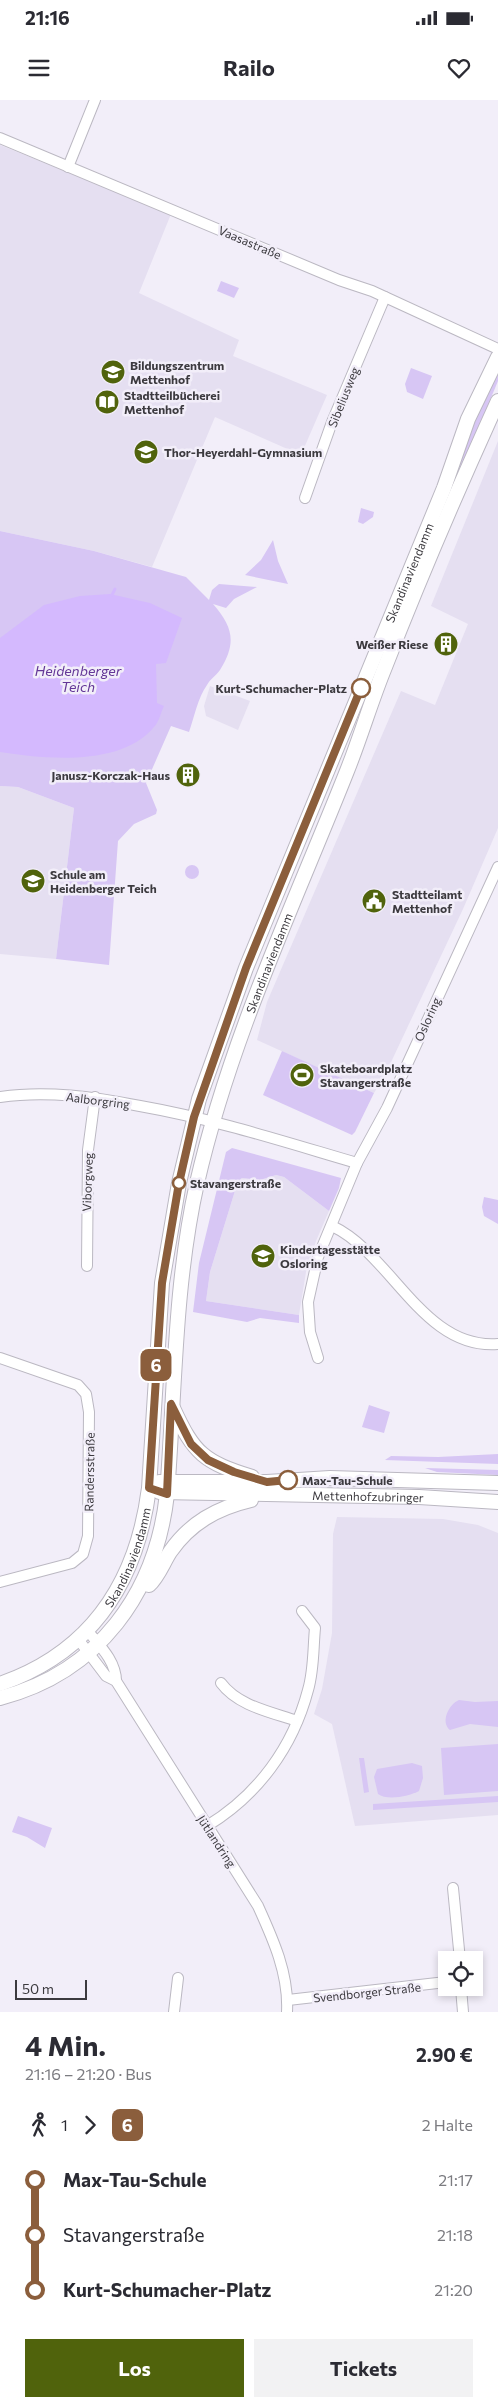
<!DOCTYPE html>
<html lang="de">
<head>
<meta charset="utf-8">
<style>
	body { margin:0; font-family:Commissioner,sans-serif; background:#f2f2f3; color:#2b2b33; height:100vh; display:flex; flex-direction:column; font-size:19px; white-space:nowrap }
	* { box-sizing:border-box; margin:0 }
	p { font-size:16px; color:#7c7c81 }
	.icon { flex:none; width:28px; height:28px; fill:none; stroke:currentColor; stroke-width:2; stroke-linecap:round; stroke-linejoin:round }
	.map { position:relative; height:1912px; overflow:hidden }
	.sheet { display:flex; flex-direction:column; background:#fff; flex:1 }
	.sheet>* { flex:none }
	.badge { padding:0 10px; border-radius:8px; font-size:18px; line-height:32px }
	.buttons { position:absolute; left:438px; top:1851px; display:grid; gap:10px }
	.buttons a { display:grid; place-items:center; width:45px; height:45px; border-radius:0px; background:#fff; box-shadow:0 2px 8px #0003; font-size:25px }
	.scale { position:absolute; left:15px; bottom:12px; width:72px; box-sizing:border-box; padding-left:5px; border:2px solid #3c3a3f; border-top:0; font-size:14px; line-height:18px; white-space:nowrap; color:#3c3a3f; -webkit-text-stroke:4px #f2eef9; paint-order:stroke }
	.map>.badge { position:absolute; translate:-50% -50%; box-shadow:0 0 0 2px #fff }
	.legs { display:flex; align-items:center; gap:8px; height:55px; padding:0 25px; font-size:16px }
	.legs p { margin-inline-start:auto }
	.overview { display:flex; align-items:center; justify-content:space-between; height:85px; padding:0 25px }
	h1 { font-size:28px; font-weight:700; line-height:38px }
	.cta { display:flex; gap:10px; margin-top:auto; padding:10px 25px }
	.cta a { flex:1; height:58px; border-radius:0px; background:#50630c; color:#fff; font-size:20px; font-weight:700; line-height:58px; text-align:center }
	.cta a+a { background:#f2f2f3; color:#2b2b33 }
	ul { padding:0 25px; list-style:none }
	li { display:flex; align-items:center; gap:18px; height:55px; font-size:19px }
	li i { display:grid; place-items:center; width:8px; height:100%; margin:0 6px; background:currentColor }
	li i::after { content:''; width:12px; height:12px; margin:-6px; border:4px solid; border-radius:50%; background:#fff }
	li p { margin-inline-start:auto }
	li:first-child i { background:linear-gradient(#0000 50%,currentColor 0) }
	li:last-child i { background:linear-gradient(currentColor 50%,#0000 0) }
	.status { display:flex; justify-content:space-between; align-items:center; height:35px; padding:0 25px; background:#fff; direction:ltr }
	.status svg { height:14px; fill:currentColor }
	header { display:flex; justify-content:space-between; align-items:center; height:65px; padding:0 25px; background:#fff; font-size:22px; font-weight:700 }
	.map>svg:first-child { display:block }
</style>
</head>
<body>
<div class="status"><b>21:16</b><svg viewBox="0 0 49 12"><path d="M0 12V9h3v3zM5 12V6h3v6zM10 12V3h3v9zM15 12V0h3v12zM26 1h20v11H26zM47 4h2v5h-2z"/></svg></div>
<header><svg class="icon" aria-label="menu" viewBox="0 0 24 24"><path d="M4 6h16M4 12h16M4 18h16"/></svg>Railo<svg class="icon" aria-label="heart" viewBox="0 0 24 24"><path d="M12 20l-8-8c-3-5 5-10 8-4 3-6 11-1 8 4z"/></svg></header>
<div class="map">
<svg width="498" height="1912" viewBox="0 0 498 1912">
	<rect width="100%" height="100%" fill="#f2eef9"/>
	<!-- built -->
	<g fill="#e5dff1">
		<polygon points="0,45 171,114 139,193 239,240 233,256 327,295 301,355 215,317 152,467 94,451 0,431"/>
		<polygon points="498,341 498,728 463,809 385,975 374,993 257,940 267,902 401,591 435,605 468,524 431,506"/>
		<polygon points="210,586 250,601 238,630 206,616 204,606"/>
		<polygon points="0,686 18,687 74,708 56,859 0,854"/>
		<polygon points="276,1075 284,1077 329,1111 316,1141 306,1172 299,1215 206,1201 210,1172 238,1081 242,1078 260,1080"/>
		<polygon points="337,1417 443,1419 478,1425 498,1433 498,1715 355,1726 332,1624 314,1614 322,1589 332,1533 333,1434"/>
	</g>
	<!-- green -->
	<g fill="#d7c6f4">
		<polygon points="221,181 239,188 234,198 217,191"/>
		<polygon points="411,268 432,276 423,299 407,292 405,284"/>
		<polygon points="495,274 498,275 498,281 455,384 436,420 480,306"/>
		<polygon points="361,408 374,412 373,417 363,424 358,422"/>
		<path d="M0 431 94 451 186 477 209 500 212 490 219 484 257 487 234 499 226 508 213 504C233 527 237 543 220 570 216 576 210 579 207 585 198 597 194 618 189 632L171 626 146 683 157 710 156 714 134 724 118 741 109 865 56 859 74 708 18 687 0 686Z"/>
		<polygon points="273,440 278,461 288,484 245,475 261,460"/>
		<circle cx="192" cy="772" r="7"/>
		<polygon points="282,951 374,993 355,1032 352,1035 263,995"/>
		<polygon points="232,1048 341,1078 339,1088 329,1111 284,1077 276,1075 260,1080 242,1078 238,1081 210,1172 206,1201 299,1215 299,1223 260,1218 247,1222 193,1212 199,1163 226,1052"/>
		<polygon points="484,1097 498,1100 498,1124 484,1116 482,1107"/>
		<polygon points="369,1305 390,1312 384,1333 362,1327"/>
		<polygon points="498,1354 498,1364 385,1360 391,1356 438,1357"/>
		<polygon points="425,1368 498,1370 498,1375 437,1372"/>
		<path d="M459 1600 475 1602 498 1601V1627L470 1624 450 1630C440 1622 449 1604 459 1600Z"/>
		<polygon points="498,1644 498,1691 444,1695 441,1648"/>
		<polygon points="359,1658 364,1658 369,1692 364,1693"/>
		<path d="M412 1663 422 1666 423 1678 419 1691C410 1696 387 1701 378 1694L374 1677 377 1669Z"/>
		<polygon points="498,1696 498,1702 373,1710 373,1704"/>
		<polygon points="18,1716 52,1728 45,1748 27,1737 12,1732"/>
	</g>
	<!-- water -->
	<path fill="#d4b9fe" d="M110 494 150 503 182 518 166 563 156 564 157 603 164 606C161 612 159 622 154 627 121 667 45 659 0 652V538L44 505 80 496Z"/>
	<g fill="none" stroke-linecap="round" stroke-linejoin="round">
		<!-- stream -->
		<polyline stroke="#d4b9fe" stroke-width="3" points="112,495 115,489"/>
		<defs>
			<g id="street">
				<polyline points="0,38 339,180 372,191 498,249"/>
				<polyline points="68,67 95,0"/>
				<polyline points="305,398 332,322 385,197"/>
				<path d="M0 997C47 990 94 997 140 1006 214 1019 285 1042 357 1063"/>
				<path d="M332 1126C392 1154 423 1250 498 1244"/>
				<polyline points="87,1166 88,1050 95,997"/>
				<polyline points="0,1258 78,1285 86,1294 89,1312 88,1436 83,1454 72,1463 0,1482"/>
				<polyline points="318,1258 310,1232 308,1202 318,1157 357,1063 387,1008 498,767"/>
				<path d="M87 1530C99 1545 116 1561 116 1581"/>
				<path d="M78 1539 106 1576 116 1581 258 1806C273 1839 289 1874 287 1912"/>
				<path d="M221 1583C238 1606 271 1612 297 1621"/>
				<path d="M207 1726C258 1695 293 1647 308 1590 314 1570 313 1549 315 1528L302 1511"/>
				<polyline points="453,1788 460,1860"/>
				<polyline points="461,1888 463,1912"/>
				<polyline points="288,1900 446,1882"/>
				<polyline points="174,1912 178,1878"/>
			</g>
			<g id="secondary">
				<path d="M173 1308C194 1354 204 1362 252 1377"/>
				<polyline points="159,1382 267,1382 330,1378 498,1383"/>
				<path id="s1" d="M159 1392 419 1397 498 1402"/>
				<path d="M149 1485C158 1477 163 1463 170 1452 190 1423 217 1408 251 1400"/>
				<path id="s2" d="M0 1584C92 1552 137 1482 149 1388L162 1183 179 1083 199 999 246 868 444 388 468 319 498 257"/>
				<path id="s3" d="M0 1598C99 1572 156 1493 167 1394 175 1290 174 1186 197 1083 230 939 293 807 347 671 361 636 371 601 385 567 420 477 458 389 498 301"/>
			</g>
		</defs>
		<!-- street casing -->
		<use href="#street" stroke="#bbb8c2" stroke-width="12"/>
		<!-- secondary casing -->
		<use href="#secondary" stroke="#bbb8c2" stroke-width="16"/>
		<!-- street -->
		<use href="#street" stroke="#fff" stroke-width="10"/>
		<!-- secondary -->
		<use href="#secondary" stroke="#fff" stroke-width="14"/>
	</g>
	<g fill="none" stroke-linecap="round" stroke-linejoin="round">
		<defs>
			<polyline id="line-1" points="288,1380 267,1382 234,1372 208,1360 191,1344 171,1304 167,1394 149,1388 162,1183 179,1083 194,1017 246,868 361,588"/>
		</defs>
		<!-- line-1 casing -->
		<use href="#line-1" stroke="#fff" stroke-width="11"/>
		<!-- line-1 -->
		<use href="#line-1" stroke="#8b5e3c" stroke-width="8"/>
	</g>
	<!-- icons -->
	<defs>
		<symbol id="school-disc" viewBox="-11 -11 22 22"><circle r="9.5" fill="#50630c" stroke="#f2eef9"/><path d="M0-5L7-2L0 1L-7-2ZM-4 1L0 2.5L4 1V4Q0 6-4 4Z" fill="#fff"/></symbol>
		<symbol id="library-disc" viewBox="-11 -11 22 22"><circle r="9.5" fill="#50630c" stroke="#f2eef9"/><path d="M-6-4Q-3-5.5-.7-3.5V5Q-3 3-6 4ZM6-4Q3-5.5 .7-3.5V5Q3 3 6 4Z" fill="#fff"/></symbol>
		<symbol id="building-disc" viewBox="-11 -11 22 22"><circle r="9.5" fill="#50630c" stroke="#f2eef9"/><path d="M-4-6H4V6H1V3H-1V6H-4ZM-2.5-4.3h1.7v1.8h-1.7ZM.8-4.3h1.7v1.8H.8ZM-2.5-1h1.7V.8h-1.7ZM.8-1h1.7V.8H.8Z" fill="#fff"/></symbol>
		<symbol id="civic-disc" viewBox="-11 -11 22 22"><circle r="9.5" fill="#50630c" stroke="#f2eef9"/><path d="M-.6-6.5H3V-4.5H.6V-3L4-1V1h2V6H-6V1h2V-1L-.6-3ZM-1.2 2.5V6h2.4V2.5Z" fill="#fff"/></symbol>
		<symbol id="stadium-disc" viewBox="-11 -11 22 22"><circle r="9.5" fill="#50630c" stroke="#f2eef9"/><path d="M0-5a6.5 5 0 1 0 0 10a6.5 5 0 1 0 0-10ZM-3.5-1.8h7v3.6h-7Z" fill="#fff"/></symbol>
	</defs>
	<g fill-rule="evenodd">
		<use href="#school-disc" x="99" y="258" width="28" height="28"/>
		<use href="#library-disc" x="93" y="288" width="28" height="28"/>
		<use href="#school-disc" x="132" y="338" width="28" height="28"/>
		<use href="#building-disc" x="432" y="530" width="28" height="28"/>
		<use href="#building-disc" x="174" y="661" width="28" height="28"/>
		<use href="#school-disc" x="19" y="767" width="28" height="28"/>
		<use href="#civic-disc" x="360" y="787" width="28" height="28"/>
		<use href="#stadium-disc" x="288" y="961" width="28" height="28"/>
		<use href="#school-disc" x="249" y="1142" width="28" height="28"/>
	</g>
	<!-- markers -->
	<g fill="#fff" stroke="#8b5e3c" stroke-width="2.5">
		<circle cx="361" cy="588" r="9"/>
		<circle cx="179" cy="1083" r="6"/>
		<circle cx="288" cy="1380" r="9"/>
	</g>
	<g text-anchor="middle" dominant-baseline="central" stroke-width="5" stroke-linejoin="round" paint-order="stroke">
		<!-- street labels -->
		<g font-size="12" fill="#3c3a3f" stroke="#f2eef9">
			<text transform="translate(250 142) rotate(23)">Vaasastraße</text>
			<text transform="translate(343 297) rotate(-68)">Sibeliusweg</text>
			<text stroke="none"><textPath href="#s2" startOffset="1221">Skandinaviendamm</textPath></text>
			<text stroke="none"><textPath href="#s3" startOffset="826">Skandinaviendamm</textPath></text>
			<text transform="translate(427 919) rotate(-66)">Osloring</text>
			<text transform="translate(98 1000) rotate(7)">Aalborgring</text>
			<text transform="translate(87 1082) rotate(-88)">Viborgweg</text>
			<text transform="translate(89 1372) rotate(-89)">Randersstraße</text>
			<text stroke="none"><textPath href="#s1" startOffset="209">Mettenhofzubringer</textPath></text>
			<text stroke="none"><textPath href="#s2" startOffset="188">Skandinaviendamm</textPath></text>
			<text transform="translate(217 1741) rotate(57)">Jütlandring</text>
			<text transform="translate(367 1892) rotate(-6)">Svendborger Straße</text>
		</g>
		<!-- poi labels -->
		<g font-size="12" font-weight="bold" fill="#3c3a3f" stroke="#f2eef9" text-anchor="start">
			<text x="130" y="265">Bildungszentrum<tspan x="130" dy="14">Mettenhof</tspan></text>
			<text x="124" y="295">Stadtteilbücherei<tspan x="124" dy="14">Mettenhof</tspan></text>
			<text x="164" y="352">Thor-Heyerdahl-Gymnasium</text>
			<text x="428" y="544" text-anchor="end">Weißer Riese</text>
			<text x="170" y="675" text-anchor="end">Janusz-Korczak-Haus</text>
			<text x="50" y="774">Schule am<tspan x="50" dy="14">Heidenberger Teich</tspan></text>
			<text x="392" y="794">Stadtteilamt<tspan x="392" dy="14">Mettenhof</tspan></text>
			<text x="320" y="968">Skateboardplatz<tspan x="320" dy="14">Stavangerstraße</tspan></text>
			<text x="280" y="1149">Kindertagesstätte<tspan x="280" dy="14">Osloring</tspan></text>
		</g>
		<!-- stop labels -->
		<g font-size="12" font-weight="bold" fill="#3c3a3f" stroke="#f2eef9" text-anchor="start">
			<text x="347" y="588" text-anchor="end">Kurt-Schumacher-Platz</text>
			<text x="190" y="1083">Stavangerstraße</text>
			<text x="302" y="1380">Max-Tau-Schule</text>
		</g>
		<!-- water labels -->
		<g font-size="14" font-style="italic" fill="#643797" stroke="#f2eef9">
			<text x="78" y="570">Heidenberger<tspan x="78" dy="16">Teich</tspan></text>
		</g>
	</g>
</svg>
<div class="buttons">
<a><svg class="icon" aria-label="locate" viewBox="0 0 24 24"><circle cx="12" cy="12" r="6"/><path d="M12 2v4M12 18v4M2 12h4M18 12h4"/></svg></a>
</div>
<div class="scale">50 m</div>
<b class="badge" style="left:156px;top:1265px;background:#8b5e3c;color:#fff">6</b>
</div>
<section class="sheet">
<div class="overview"><div><h1>4 Min.</h1><p>21:16 – 21:20 · Bus</p></div><b>2.90 €</b></div>
<div class="legs"><svg class="icon" aria-label="walk" viewBox="0 0 24 24"><circle cx="13" cy="4" r="2"/><path d="M13 8l-2 6 4 7M11 14l-3 7M7 12l3-4h3l4 4"/></svg>1<svg class="icon" aria-label="forward" viewBox="0 0 24 24"><path d="M9 5l7 7-7 7"/></svg><b class="badge" style="background:#8b5e3c;color:#fff">6</b><p>2 Halte</p></div>
<ul>
<li><i style="color:#8b5e3c"></i><b>Max-Tau-Schule</b><p>21:17</p></li>
<li><i style="color:#8b5e3c"></i><span>Stavangerstraße</span><p>21:18</p></li>
<li><i style="color:#8b5e3c"></i><b>Kurt-Schumacher-Platz</b><p>21:20</p></li>
</ul>
<div class="cta"><a>Los</a><a>Tickets</a></div>
</section>
</body>
</html>
